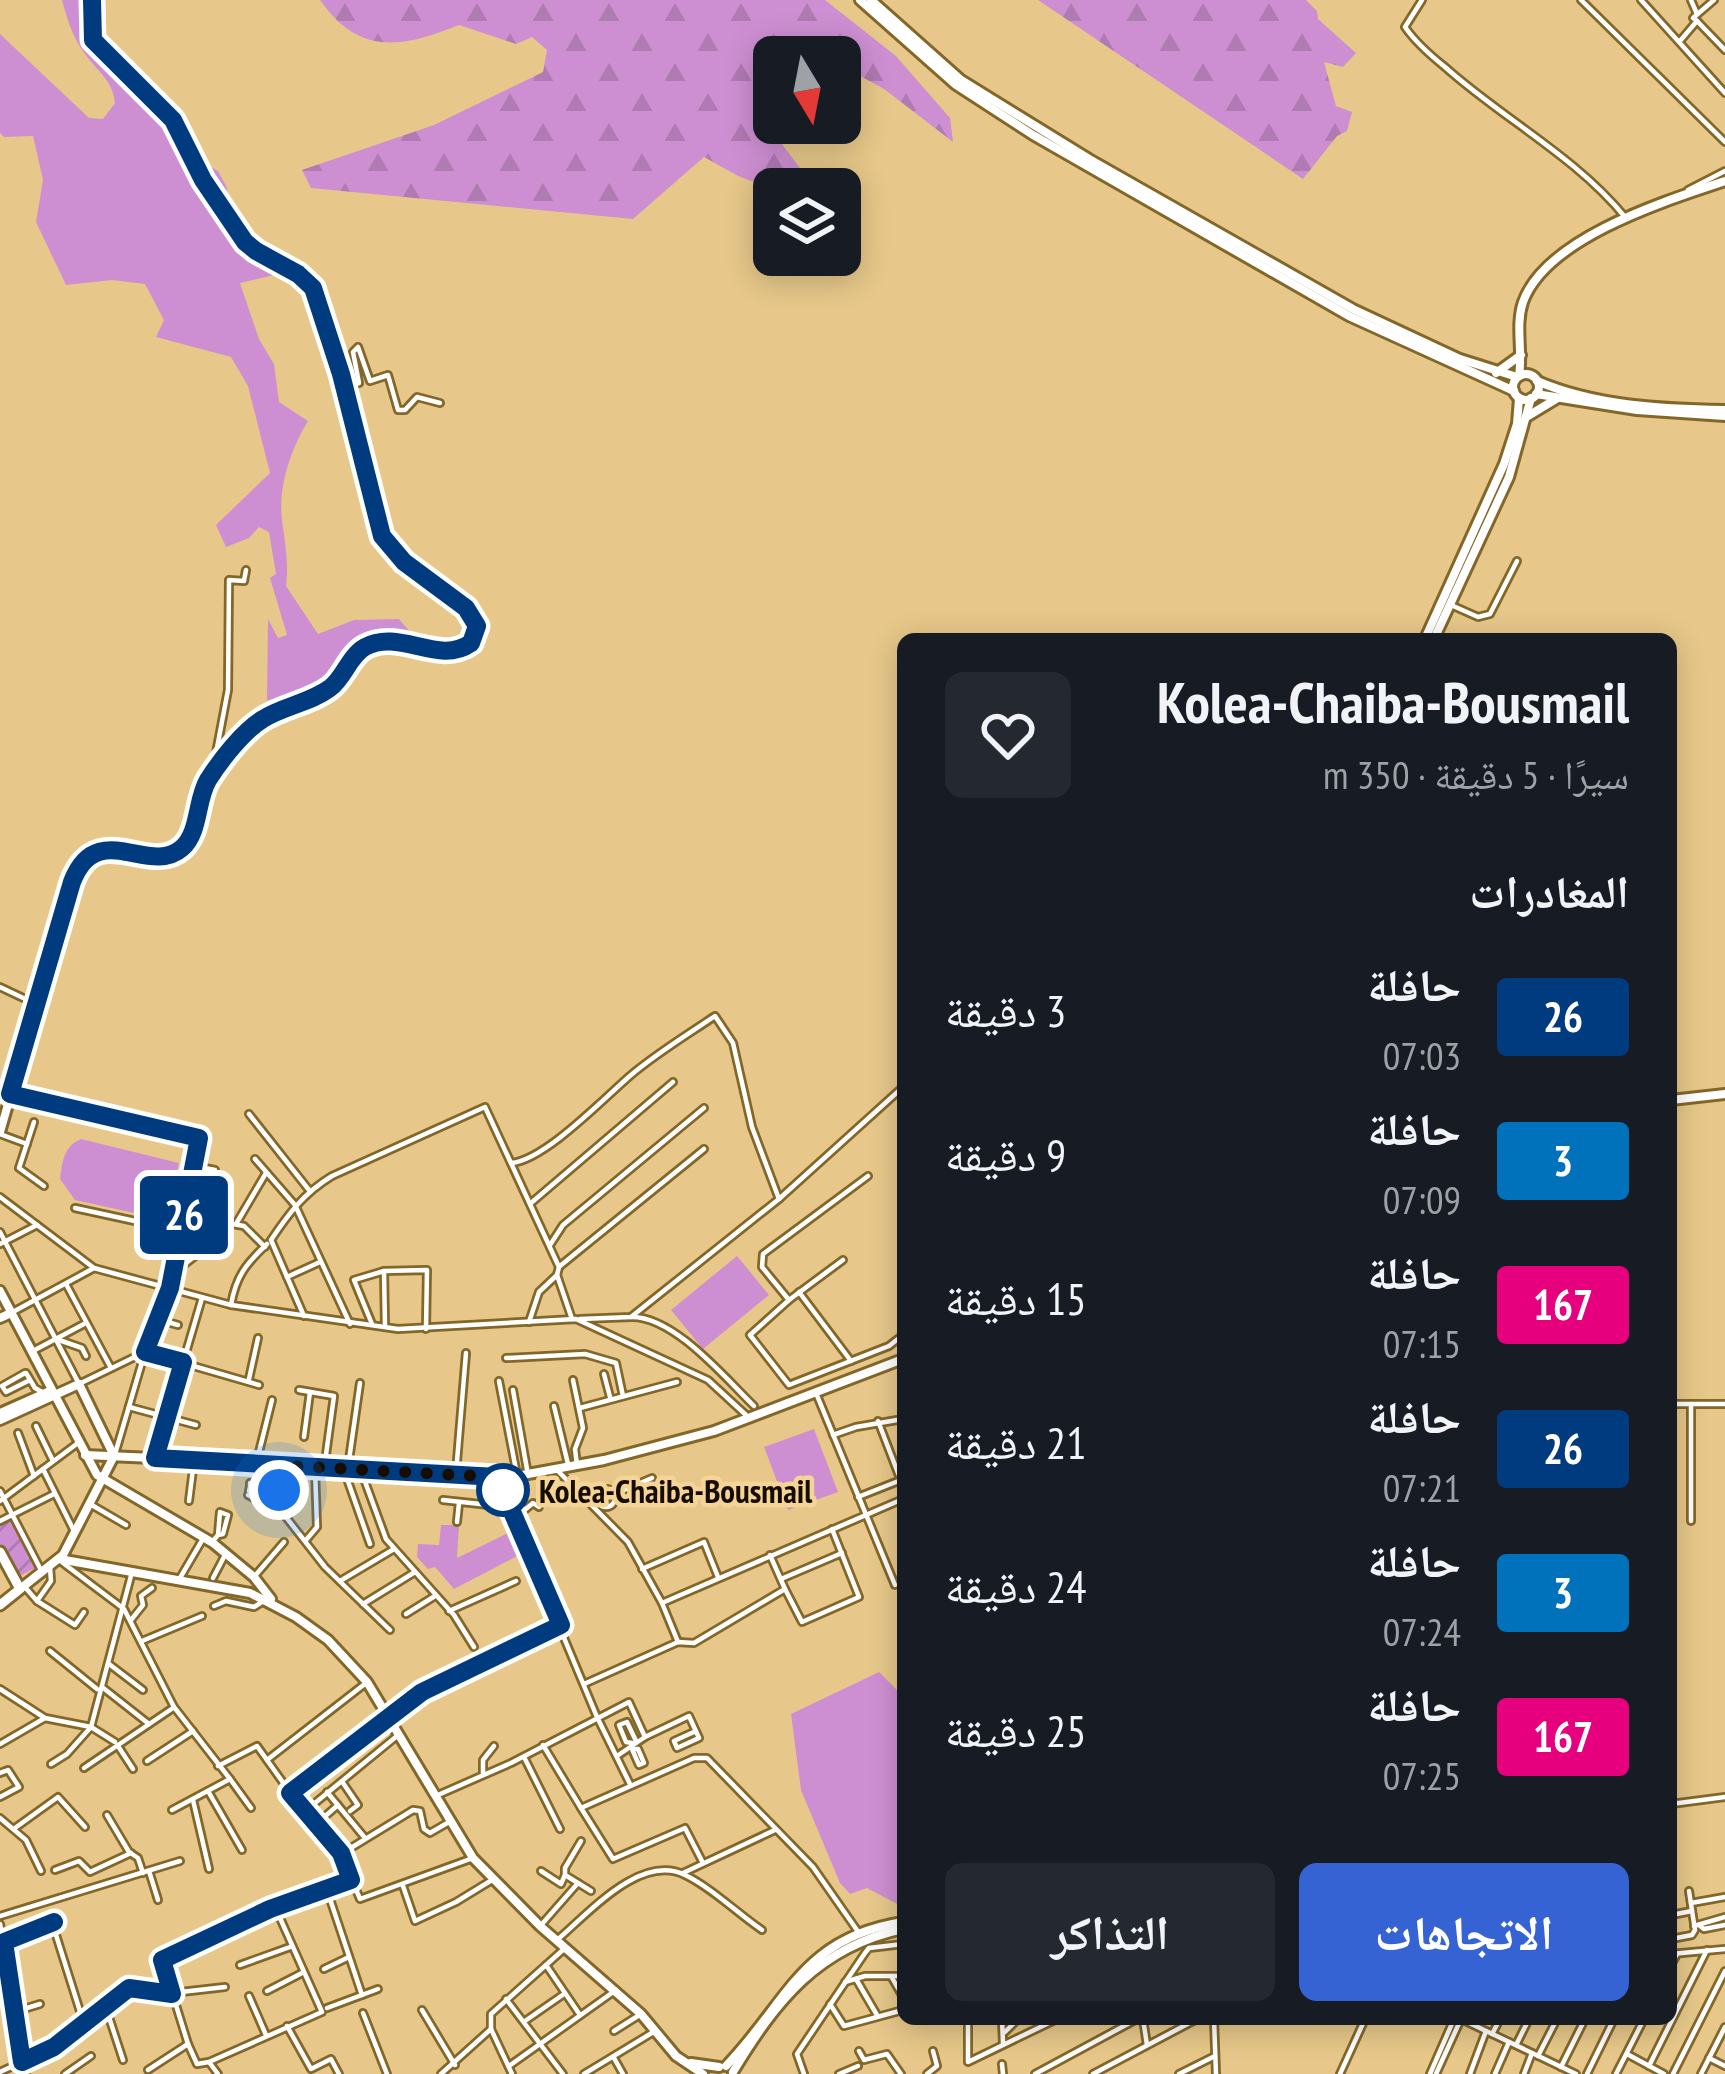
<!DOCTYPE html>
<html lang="ar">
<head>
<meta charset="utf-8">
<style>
	body { margin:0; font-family:"PT Sans Narrow","Noto Naskh Arabic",sans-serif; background:#242831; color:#f1f3f6; direction:rtl; height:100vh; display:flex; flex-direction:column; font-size:45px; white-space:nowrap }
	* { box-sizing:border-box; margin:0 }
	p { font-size:39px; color:#9ea1a6 }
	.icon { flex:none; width:66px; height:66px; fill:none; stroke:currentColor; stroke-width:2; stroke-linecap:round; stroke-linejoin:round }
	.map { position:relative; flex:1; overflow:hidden; direction:ltr }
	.drawer { position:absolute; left:897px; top:633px; width:780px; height:1392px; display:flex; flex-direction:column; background:#171b24; border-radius:18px; box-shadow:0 6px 30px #0003; direction:rtl }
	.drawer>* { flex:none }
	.badge { padding:0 24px; border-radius:9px; font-size:42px; line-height:78px }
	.needle { width:78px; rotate:170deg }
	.buttons { position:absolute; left:753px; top:36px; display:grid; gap:24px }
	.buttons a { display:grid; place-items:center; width:108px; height:108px; border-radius:18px; background:#171b24; box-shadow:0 6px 30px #0003; font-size:60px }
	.you { position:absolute; width:60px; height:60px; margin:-30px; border:9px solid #fff; border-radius:50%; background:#1a73e8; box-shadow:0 0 0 18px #1a73e833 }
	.map>.badge { position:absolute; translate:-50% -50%; box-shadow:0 0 0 6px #fff }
	h2 { padding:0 48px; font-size:45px; line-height:108px }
	.round { display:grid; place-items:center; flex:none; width:126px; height:126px; border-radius:18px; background:#242831 }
	.head { display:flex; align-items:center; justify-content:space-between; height:204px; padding:0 48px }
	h1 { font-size:57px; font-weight:700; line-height:90px }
	.primary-button { display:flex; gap:24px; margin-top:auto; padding:24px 48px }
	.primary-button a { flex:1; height:138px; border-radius:18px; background:#3663d3; color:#fff; font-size:48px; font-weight:700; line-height:138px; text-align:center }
	.primary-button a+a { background:#242831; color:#f1f3f6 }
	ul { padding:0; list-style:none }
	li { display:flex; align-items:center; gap:36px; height:144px; padding:0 48px }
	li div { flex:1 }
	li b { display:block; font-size:45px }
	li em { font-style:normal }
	li .badge { min-width:132px; font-weight:700; text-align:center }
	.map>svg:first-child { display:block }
</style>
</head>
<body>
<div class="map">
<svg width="1725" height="2074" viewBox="0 0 1725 2074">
	<defs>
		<pattern id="forest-firs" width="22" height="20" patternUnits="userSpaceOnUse" patternTransform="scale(3)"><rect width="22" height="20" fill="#ce8fd2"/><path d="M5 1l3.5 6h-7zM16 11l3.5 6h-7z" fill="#b07ab2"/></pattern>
		<pattern id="garden-furrows" width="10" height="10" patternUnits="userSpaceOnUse" patternTransform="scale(3)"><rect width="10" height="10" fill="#ce8fd2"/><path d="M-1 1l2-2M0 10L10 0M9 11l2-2" fill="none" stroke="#b07ab2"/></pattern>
	</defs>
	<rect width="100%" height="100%" fill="#e7c88a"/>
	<!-- grass -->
	<g fill="#ce8fd2">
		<path d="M62 0H95L99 34 117 59 172 110 203 163 218 171 227 188 226 208 244 248 287 272 240 283 259 339 274 364 279 402 308 421C291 449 278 486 282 520 285 544 289 562 286 586L318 634 354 620 399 619 418 641C350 627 367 658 323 687 305 698 287 699 267 700L268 619 278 638 287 635 270 578 276 574 269 532 259 527 249 538 226 547 216 525 270 473 248 386 231 357 156 337 164 320 145 284 112 280 66 285 36 222 43 180 33 136 4 137 0 133V34L89 118 103 119 115 103C113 81 98 72 85 54 73 38 67 19 62 0Z"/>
		<path d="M81 1139 179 1163 166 1220 75 1200 60 1179C62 1162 64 1146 81 1139Z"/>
		<polygon points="737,1256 769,1295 703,1349 671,1310"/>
		<polygon points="814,1429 838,1492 788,1510 764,1447"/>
		<polygon points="441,1525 459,1525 457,1558 514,1530 525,1552 454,1589 435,1567 428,1569 417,1557 418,1544 439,1545"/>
		<polygon points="879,1672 903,1696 903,1907 867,1888 850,1894 840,1883 801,1790 791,1714"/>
	</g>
	<!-- forest -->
	<g fill="url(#forest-firs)">
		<path d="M320 0H825L896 56 950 118 953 142 884 89 840 65V57H826L814 51 807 57H774V88L754 107 800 168C764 198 739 176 704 157L633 219 311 188 302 170 434 125 543 72 547 50 532 37 516 44 459 25C402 48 359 56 320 0Z"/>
		<polygon points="1038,0 1306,0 1317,11 1318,19 1356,53 1343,67 1324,62 1336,106 1352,112 1347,131 1337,136 1303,179"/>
	</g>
	<!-- garden -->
	<polygon fill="url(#garden-furrows)" points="10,1521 35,1568 18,1577 0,1543 0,1526"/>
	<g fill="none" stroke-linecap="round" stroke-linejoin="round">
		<defs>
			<g id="street">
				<path d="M1422 0 1405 27C1416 43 1430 55 1445 67 1503 119 1575 156 1625 217"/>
				<polyline points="1581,0 1725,142"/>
				<polyline points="1641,0 1725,93"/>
				<polyline points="1691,0 1697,14"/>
				<polyline points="1697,21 1693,18 1714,0"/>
				<polyline points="1680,41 1697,21 1725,50"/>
				<polyline points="1688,190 1725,171"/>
				<polyline points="344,387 359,383 353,352 358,347 370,381 388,375 398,410 405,410 417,397 440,403"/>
				<polyline points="1451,605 1478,617 1490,614 1517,561"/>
				<polyline points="213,769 228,690 229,580 244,581 246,570"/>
				<polyline points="0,987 36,1004"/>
				<polyline points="10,1094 199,1138 170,1289 145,1352 115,1454"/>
				<polyline points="249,1114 309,1190"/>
				<polyline points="34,1122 19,1168 44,1186"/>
				<polyline points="0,1134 27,1144"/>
				<polyline points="255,1159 295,1205 350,1324"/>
				<path d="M511 1163C545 1160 603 1099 631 1075 657 1053 687 1035 715 1016L733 1043 752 1127 779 1199"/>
				<polyline points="194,1166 215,1170 205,1220"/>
				<polyline points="868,1176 763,1254 762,1267 789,1300 750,1335 789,1385 889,1346 903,1335"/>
				<polyline points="0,1197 94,1268 231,1305 398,1329 576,1319 708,1380 746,1415"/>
				<polyline points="531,1203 673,1082"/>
				<polyline points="75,1208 181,1231"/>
				<polyline points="236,1224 266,1173"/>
				<polyline points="0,1232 79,1384 145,1352 259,1385"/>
				<polyline points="0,1244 37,1225"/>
				<polyline points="550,1245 563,1225 704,1108"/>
				<polyline points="178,1247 210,1220 244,1226 265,1247"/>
				<polyline points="560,1266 704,1149"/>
				<polyline points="384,1271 385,1326"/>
				<polyline points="173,1273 211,1244"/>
				<polyline points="557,1275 572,1319"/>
				<polyline points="287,1277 320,1262"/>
				<polyline points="66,1284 111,1368"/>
				<polyline points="799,1292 851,1361"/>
				<polyline points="789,1300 843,1260"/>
				<path d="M231 1305C236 1276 246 1264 267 1244"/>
				<polyline points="11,1313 94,1268"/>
				<path d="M304 1316 271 1240C289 1213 304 1193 332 1176L485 1107 559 1267 557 1275 539 1292 529 1322"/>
				<path d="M631 1317C674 1316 725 1378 754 1406"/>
				<polyline points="580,1319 631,1317 779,1199 903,1087"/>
				<polyline points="160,1320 178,1325"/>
				<polyline points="372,1324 354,1280 384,1271 427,1270 426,1329"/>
				<polyline points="59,1340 82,1348 86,1356"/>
				<polyline points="31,1352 84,1324"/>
				<polyline points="506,1358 585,1354 616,1363 623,1396"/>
				<polyline points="604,1374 610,1397"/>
				<polyline points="249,1379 258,1338"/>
				<polyline points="30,1380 6,1392 2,1386 25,1373 26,1373 35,1388 44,1393"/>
				<polyline points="573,1380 583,1428 575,1449 577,1465"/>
				<polyline points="499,1381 517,1475"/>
				<polyline points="299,1390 334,1396 325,1462"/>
				<polyline points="513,1390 528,1475"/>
				<polyline points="816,1393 895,1585"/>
				<polyline points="1671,1404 1725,1404"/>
				<polyline points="1691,1404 1691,1521"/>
				<polyline points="554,1406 568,1464"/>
				<polyline points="129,1407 196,1425"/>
				<polyline points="580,1408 677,1382"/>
				<polyline points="878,1421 903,1486"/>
				<polyline points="36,1426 53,1461"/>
				<polyline points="18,1433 34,1476"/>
				<polyline points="833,1435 856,1427 903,1419"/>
				<polyline points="304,1437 310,1392"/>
				<polyline points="155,1458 202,1298"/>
				<polyline points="256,1464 272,1400"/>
				<polyline points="292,1466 282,1512 325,1567 390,1630"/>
				<polyline points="348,1467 360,1383"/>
				<polyline points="360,1468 386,1539 454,1615 474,1647"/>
				<polyline points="43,1469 75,1533"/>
				<polyline points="556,1469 628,1542 662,1603 678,1642"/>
				<polyline points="344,1470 370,1544"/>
				<polyline points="456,1473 466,1353"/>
				<polyline points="497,1477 597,1717 630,1784"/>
				<polyline points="250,1487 250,1483 279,1489 274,1504 249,1491 250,1487 283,1504"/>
				<circle cx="606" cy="1498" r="9"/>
				<polyline points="0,1491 42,1572"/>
				<polyline points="248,1495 280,1512"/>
				<polyline points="858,1497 901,1480"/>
				<polyline points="443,1500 508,1507"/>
				<polyline points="0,1501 78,1443"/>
				<polyline points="189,1501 194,1461"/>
				<polyline points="90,1504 126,1525"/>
				<polyline points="591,1504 652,1478"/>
				<polyline points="515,1518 533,1503 539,1507"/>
				<polyline points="0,1521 54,1494"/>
				<polyline points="457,1522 459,1503"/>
				<polyline points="306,1540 317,1527 315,1468"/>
				<polyline points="212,1542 218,1535 220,1512 228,1515 223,1534 218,1535"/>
				<polyline points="63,1563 124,1609 174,1707 230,1779 172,1810"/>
				<polyline points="642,1569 704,1542 718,1577"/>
				<polyline points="254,1577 284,1542"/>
				<polyline points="180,1578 204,1537"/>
				<polyline points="213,1578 224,1557"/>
				<polyline points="781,1579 842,1553"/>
				<polyline points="340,1581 394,1549"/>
				<polyline points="24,1586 37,1601 51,1581 50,1567"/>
				<polyline points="785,1589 802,1622 859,1597 832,1529"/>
				<polyline points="37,1601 75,1625 84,1612"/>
				<polyline points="662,1603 903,1499"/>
				<polyline points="363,1604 415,1572"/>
				<polyline points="214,1606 226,1601 254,1607 265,1600"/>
				<polyline points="449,1611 516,1581"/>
				<polyline points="406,1614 435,1596"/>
				<polyline points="131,1620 143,1605 141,1596 152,1588"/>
				<polyline points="142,1641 202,1616"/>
				<polyline points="50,1651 97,1689"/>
				<polyline points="109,1664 143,1690"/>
				<polyline points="584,1684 678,1642 694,1643 785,1589 770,1555"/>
				<polyline points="102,1687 149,1724"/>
				<polyline points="0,1689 45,1718 91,1727 115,1742"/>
				<polyline points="632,1743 626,1742 619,1725 627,1722 636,1741"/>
				<polyline points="0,1744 45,1718"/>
				<polyline points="543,1745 581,1808 694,1758 707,1758 813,1867 859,1933"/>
				<polyline points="118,1746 133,1769"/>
				<polygon points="632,1749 638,1749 644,1763 639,1765"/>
				<polyline points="617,1756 645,1737"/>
				<polyline points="525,1759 560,1829"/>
				<polyline points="267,1760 366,1683"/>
				<polyline points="147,1761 193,1731"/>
				<polyline points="51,1764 67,1754 91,1727 132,1572"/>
				<polyline points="218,1766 257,1746 304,1812 341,1854 360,1899 473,1858"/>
				<polyline points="84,1768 173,1708"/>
				<polyline points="0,1773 8,1770 19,1787 0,1797"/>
				<polyline points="483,1773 483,1760 494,1746"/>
				<polyline points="230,1779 251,1808"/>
				<polyline points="343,1783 358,1805 350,1811"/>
				<polyline points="208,1791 242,1850"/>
				<polyline points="327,1792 365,1838"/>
				<polyline points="290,1793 421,1692 559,1626"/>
				<polyline points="438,1795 511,1763 629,1702 645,1737 689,1716 699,1738 677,1748 674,1741 696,1731"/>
				<polyline points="193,1800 209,1869"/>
				<polyline points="1671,1804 1725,1797"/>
				<polyline points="581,1808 613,1859 685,1828 703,1863"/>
				<polyline points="304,1812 397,1736"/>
				<polyline points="107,1815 129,1852 138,1858 143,1873"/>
				<polyline points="0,1818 26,1840 41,1871"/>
				<polyline points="315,1825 338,1805"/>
				<polyline points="15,1828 58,1797 85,1827"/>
				<polyline points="341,1854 413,1810 420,1811 424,1829 430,1833 449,1822"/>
				<polyline points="55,1870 79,1861 90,1872 131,1853"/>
				<polyline points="149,1871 158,1900"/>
				<polyline points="541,1871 561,1884 565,1875 578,1883 542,1924"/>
				<polyline points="683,1873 775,1830"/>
				<polyline points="565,1875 565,1868 581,1841"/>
				<polyline points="578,1883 591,1891"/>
				<polyline points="403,1886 415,1921 456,1902 492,1880"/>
				<polyline points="327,1890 362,1995"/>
				<polyline points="1691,1903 1725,1897"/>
				<polyline points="1671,1915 1692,1911"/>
				<polyline points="0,1916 180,1861"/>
				<polyline points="0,1924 26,2074"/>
				<polyline points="1699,1925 1704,1929 1725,1925"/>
				<polyline points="1694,1926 1725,1917"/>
				<polyline points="56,1935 84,2024"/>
				<polyline points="1671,1939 1692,1935 1695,1930 1689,1891"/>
				<path d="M557 1940C588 1914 640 1853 685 1875 712 1888 737 1913 762 1930"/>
				<polyline points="5,1942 54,1922"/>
				<polyline points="1671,1954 1725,1949"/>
				<polyline points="240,1965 290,1947"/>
				<polyline points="546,1965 580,2015"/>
				<polyline points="1671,1965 1677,1954"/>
				<polyline points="324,1969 349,1957"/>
				<polyline points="891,1976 903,1997"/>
				<polyline points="856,1979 877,2015"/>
				<polyline points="845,1982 865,1976 903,1976"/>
				<polyline points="267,1991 302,1973"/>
				<polyline points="249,1996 266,2035"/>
				<polyline points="506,1999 563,2074"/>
				<polyline points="830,2004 844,2026 903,2010"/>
				<polyline points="106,2008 123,2060"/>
				<polyline points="327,2008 378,1989"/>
				<polyline points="422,2010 455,2065"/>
				<polyline points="14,2012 40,2004"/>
				<polyline points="363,2013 387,2074"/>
				<polyline points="968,2019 968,2062 1057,2019"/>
				<polyline points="1002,2019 1003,2043"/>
				<polyline points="1143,2019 1147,2045"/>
				<polyline points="1214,2019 1216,2074"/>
				<polyline points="1461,2019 1576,2074"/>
				<polyline points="525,2021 564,1994"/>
				<polyline points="287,2026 311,2069 331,2059 339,2074"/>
				<polyline points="614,2031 641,2014"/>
				<polyline points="1005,2032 1018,2019"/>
				<polyline points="1492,2034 1500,2019"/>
				<polyline points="188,2044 197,2064 209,2062"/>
				<polyline points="1516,2045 1529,2019"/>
				<polyline points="859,2051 864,2060 887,2054 901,2074"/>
				<polyline points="1627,2054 1664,2074"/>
				<polyline points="1538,2056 1557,2019"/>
				<polyline points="614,2058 623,2074"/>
				<polyline points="1709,2058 1725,2066"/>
				<polyline points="1002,2064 1003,2074"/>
				<polyline points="509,2066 616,1990"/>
				<polyline points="1649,2066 1707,1950"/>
				<polyline points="1561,2067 1585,2019"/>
				<polyline points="148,2070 188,2044 162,1960 270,1909 351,1879"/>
				<polyline points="0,2072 54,2047 129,1988 172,1993 225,1987"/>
				<polyline points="65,2074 91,2056"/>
				<polyline points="218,2074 209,2062 322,2012 276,1909"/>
				<polyline points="441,2074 491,2029"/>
				<polyline points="512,2074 491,2029 491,2014 564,1949"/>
				<polyline points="584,2074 655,2031"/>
				<polyline points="804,2074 797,2054 865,1953 869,1948 903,1944"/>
				<polyline points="839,2074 858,2066"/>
				<polyline points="927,2074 937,2066 933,2051"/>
				<polyline points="1035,2074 1137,2019"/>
				<polyline points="1093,2074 1197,2019"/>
				<polyline points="1179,2074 1215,2056"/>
				<polyline points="1340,2074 1365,2019"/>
				<polyline points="1430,2074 1454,2019"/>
				<polyline points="1436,2074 1461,2019"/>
				<polyline points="1470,2074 1486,2031"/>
				<polyline points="1495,2074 1509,2042"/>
				<polyline points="1524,2074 1532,2053"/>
				<polyline points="1587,2074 1614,2019"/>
				<polyline points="1616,2074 1644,2019"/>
				<polyline points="1673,2074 1725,1971"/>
				<polyline points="1701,2074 1725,2027"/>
			</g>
			<g id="secondary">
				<polyline points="860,0 956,85 1033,135 1349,316 1514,391"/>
				<polyline points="871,0 961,80 1089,159 1353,309 1460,359 1517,377"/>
				<polyline points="1496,373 1521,355"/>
				<circle cx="1526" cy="387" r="13"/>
				<path d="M1519 376C1523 351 1515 326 1523 302 1546 238 1665 201 1725 181"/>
				<path d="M1537 381C1595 406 1663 409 1725 410"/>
				<polyline points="1536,394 1637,410 1725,416"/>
				<polyline points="1528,416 1556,399"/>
				<polyline points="1425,639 1504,464 1517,424 1519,398"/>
				<polyline points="1434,639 1509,477 1531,398"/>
				<polyline points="1671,1100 1725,1094"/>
				<path d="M0 1132 77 868C114 831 150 872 180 850 202 834 197 796 212 775 225 757 243 732 262 720 282 706 309 703 329 689 344 679 349 657 365 648 398 628 467 679 477 626L466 608 404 562 382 536 341 373 313 288 298 274 256 251 245 241 203 180 173 120 93 40 92 0"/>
				<polyline points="0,1291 97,1475 213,1543 254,1577 271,1599"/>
				<polyline points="0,1318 11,1313"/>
				<polyline points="0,1413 50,1391"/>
				<polyline points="0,1420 79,1384 114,1456"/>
				<polyline points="85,1455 378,1468 455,1476 517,1476 604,1460 714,1431 903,1359"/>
				<polyline points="59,1559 250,1593 296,1617 328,1640 367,1682 473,1858 540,1926 641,2014 676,2056 703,2074"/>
				<polyline points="20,1589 63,1555 114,1456"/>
				<polyline points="691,2063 719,2067"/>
				<path d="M726 2066C788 2002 801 1938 903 1922"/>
				<path d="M733 2072C776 2001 818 1947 903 1929"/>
			</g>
			<polyline id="primary" points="0,1552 20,1589 0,1605"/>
		</defs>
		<!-- street casing -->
		<use href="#street" stroke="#836729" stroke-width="10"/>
		<!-- secondary casing -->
		<use href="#secondary" stroke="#836729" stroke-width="14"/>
		<!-- primary casing -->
		<use href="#primary" stroke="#836729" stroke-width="15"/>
		<!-- street -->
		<use href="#street" stroke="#fff" stroke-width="4.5"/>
		<!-- secondary -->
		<use href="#secondary" stroke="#fff" stroke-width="8"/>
		<!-- primary -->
		<use href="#primary" stroke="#fff" stroke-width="9"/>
	</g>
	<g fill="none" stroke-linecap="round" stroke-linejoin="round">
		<defs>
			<path id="line" d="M54 1922 4 1942 22 2062 54 2047 129 1988 172 1994 162 1960 270 1909 351 1880 341 1853 290 1793 422 1692 561 1625 497 1477 155 1458 183 1362 145 1352 170 1288 199 1138 10 1094 72 882C97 817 149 877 182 848 200 832 196 800 208 780 220 761 243 731 263 719 283 706 310 703 330 688 344 678 349 656 365 647 400 628 438 666 471 643L477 626 466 608 404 562 382 536 341 374 313 288 298 274 256 251 245 242 203 180 173 120 93 40 92 0"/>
		</defs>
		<!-- line casing -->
		<use href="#line" stroke="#fff" stroke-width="27"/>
		<!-- line -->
		<use href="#line" stroke="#003b80" stroke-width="18"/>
		<!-- walk -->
		<polyline stroke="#170c00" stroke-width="12" stroke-dasharray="0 21.6" points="279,1490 275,1500 284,1504 292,1466 497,1477 503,1490"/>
	</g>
	<!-- markers -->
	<circle fill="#fff" stroke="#003b80" stroke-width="6" cx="503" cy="1490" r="24"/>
	<g text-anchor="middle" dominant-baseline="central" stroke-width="9" stroke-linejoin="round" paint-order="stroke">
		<!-- stop labels -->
		<g font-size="33" font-weight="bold" fill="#170c00" stroke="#f4d597" text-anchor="start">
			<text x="539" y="1490">Kolea-Chaiba-Bousmail</text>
		</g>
	</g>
</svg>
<div class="buttons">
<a><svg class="needle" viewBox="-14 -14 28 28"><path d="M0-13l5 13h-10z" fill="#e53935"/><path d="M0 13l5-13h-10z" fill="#9ea1a6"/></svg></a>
<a><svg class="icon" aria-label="layers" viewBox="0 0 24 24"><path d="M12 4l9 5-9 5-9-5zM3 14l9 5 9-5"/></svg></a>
</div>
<div class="you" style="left:279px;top:1490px"></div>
<b class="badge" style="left:184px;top:1215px;background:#003b80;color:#fff">26</b>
<section class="drawer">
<div class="head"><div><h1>Kolea-Chaiba-Bousmail</h1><p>سيرًا · 5 دقيقة · 350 m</p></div><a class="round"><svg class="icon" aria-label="heart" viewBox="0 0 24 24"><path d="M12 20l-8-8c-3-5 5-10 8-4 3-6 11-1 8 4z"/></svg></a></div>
<h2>المغادرات</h2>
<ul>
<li><span class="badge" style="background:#003b80;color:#fff">26</span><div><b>حافلة</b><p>07:03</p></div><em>3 دقيقة</em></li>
<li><span class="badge" style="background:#0072bc;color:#fff">3</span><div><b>حافلة</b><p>07:09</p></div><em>9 دقيقة</em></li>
<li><span class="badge" style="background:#e6007e;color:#fff">167</span><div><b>حافلة</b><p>07:15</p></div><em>15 دقيقة</em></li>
<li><span class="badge" style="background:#003b80;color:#fff">26</span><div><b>حافلة</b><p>07:21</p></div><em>21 دقيقة</em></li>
<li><span class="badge" style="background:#0072bc;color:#fff">3</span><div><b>حافلة</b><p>07:24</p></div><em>24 دقيقة</em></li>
<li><span class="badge" style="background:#e6007e;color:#fff">167</span><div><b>حافلة</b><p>07:25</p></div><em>25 دقيقة</em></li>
</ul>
<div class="primary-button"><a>الاتجاهات</a><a>التذاكر</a></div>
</section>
</div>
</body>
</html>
